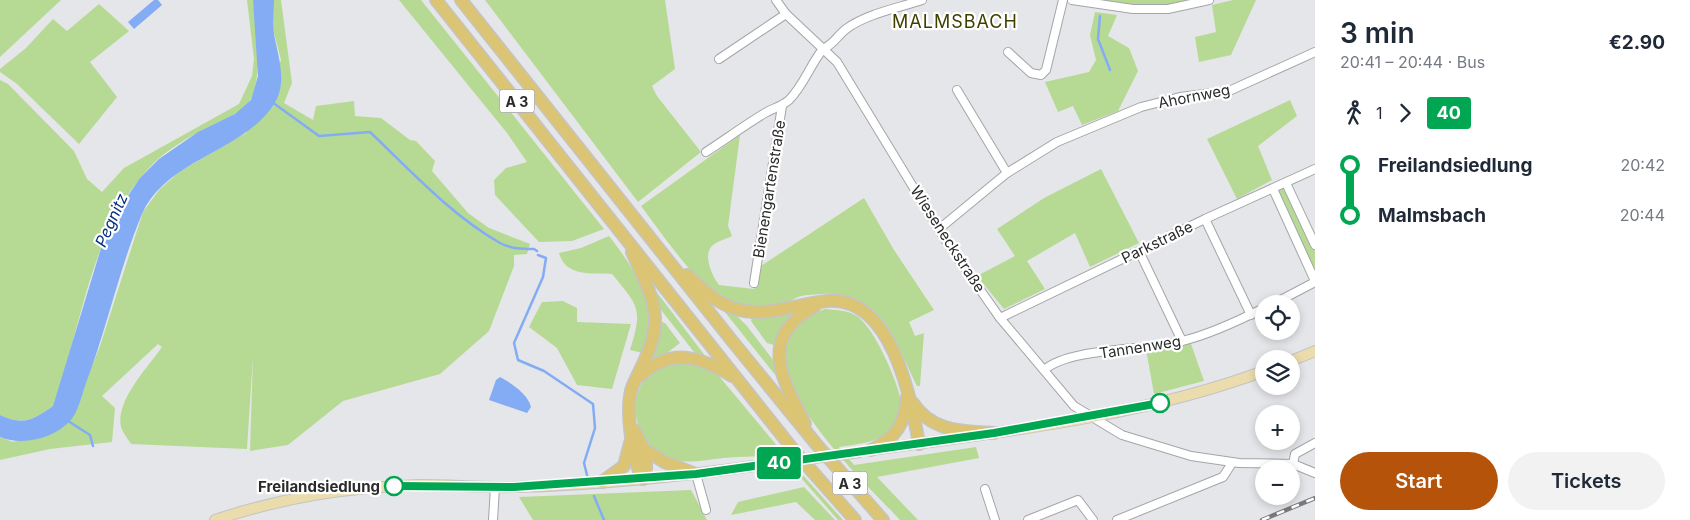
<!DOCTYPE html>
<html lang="en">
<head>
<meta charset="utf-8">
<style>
	body { margin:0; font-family:Inter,sans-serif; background:#f2f2f3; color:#1f2937; height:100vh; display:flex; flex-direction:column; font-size:19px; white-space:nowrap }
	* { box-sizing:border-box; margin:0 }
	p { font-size:16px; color:#747a83 }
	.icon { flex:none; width:28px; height:28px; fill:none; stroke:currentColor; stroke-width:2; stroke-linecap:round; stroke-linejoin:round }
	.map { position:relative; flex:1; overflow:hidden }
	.sheet { display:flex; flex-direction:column; background:#fff; width:375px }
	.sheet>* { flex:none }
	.badge { padding:0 10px; border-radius:4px; font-size:18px; line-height:32px }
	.tools { position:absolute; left:1255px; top:295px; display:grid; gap:10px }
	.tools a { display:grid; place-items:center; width:45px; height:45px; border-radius:50%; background:#fff; box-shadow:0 2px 8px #0003; font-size:25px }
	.map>.badge { position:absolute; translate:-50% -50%; box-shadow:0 0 0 2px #fff }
	.legs { display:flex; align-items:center; gap:8px; height:55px; padding:0 25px; font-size:16px }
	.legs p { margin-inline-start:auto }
	.headline { display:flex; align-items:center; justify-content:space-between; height:85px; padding:0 25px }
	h1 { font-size:28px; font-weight:600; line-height:38px }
	.button { display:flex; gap:10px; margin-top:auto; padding:10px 25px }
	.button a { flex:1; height:58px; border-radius:30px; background:#b45309; color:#fff; font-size:20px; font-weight:600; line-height:58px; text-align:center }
	.button a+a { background:#f2f2f3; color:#1f2937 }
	ul { padding:0 25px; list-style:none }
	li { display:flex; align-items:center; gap:18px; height:50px; font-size:19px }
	li i { display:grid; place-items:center; width:8px; height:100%; margin:0 6px; background:currentColor }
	li i::after { content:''; width:12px; height:12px; margin:-6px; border:4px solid; border-radius:50%; background:#fff }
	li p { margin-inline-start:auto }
	li:first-child i { background:linear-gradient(#0000 50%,currentColor 0) }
	li:last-child i { background:linear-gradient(currentColor 50%,#0000 0) }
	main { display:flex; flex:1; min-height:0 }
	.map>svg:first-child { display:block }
</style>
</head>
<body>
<main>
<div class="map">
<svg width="1315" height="520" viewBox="0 0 1315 520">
	<rect width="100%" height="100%" fill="#e5e6e9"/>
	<!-- green -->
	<g fill="#b6da94">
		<polygon points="0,0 61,0 0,57"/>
		<path d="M247 0H253C256 32 263 67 252 97 245 114 214 123 199 132 185 139 170 149 158 159 142 174 127 194 117 213 85 273 76 343 53 406 33 420 23 426 0 415V80L8 84 74 151 87 179 102 192 124 168 239 104 252 76 254 59Z"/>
		<path d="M274 0H281L292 83 284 103 313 120 316 106 354 101 355 116 381 118 410 140 416 141 435 161 432 171 468 213 489 228 530 244 527 254 514 255V266L489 331 440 374 343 401 288 445 250 451 253 356 247 449 131 444C128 439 123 433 121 427 115 401 148 367 162 347L158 344 102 396 115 408 112 442 50 449 0 460V437L13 442 70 421 100 346 143 212 159 190 179 172 246 133 281 60 274 33Z"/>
		<polygon points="399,0 421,0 604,229 572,241 539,242 495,195 494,180 506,168 527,162 507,133"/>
		<polygon points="485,0 665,0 675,69 652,86 657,96 701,152 638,202"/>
		<path d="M1098 0H1195C1171 5 1120 12 1098 0Z"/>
		<polygon points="1233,0 1256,0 1231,55 1199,62 1195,37 1216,32 1212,5"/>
		<polygon points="99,4 129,31 90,62 117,97 79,144 17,84 0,72 0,69 26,48 53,19 67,31"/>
		<polygon points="1095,12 1117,15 1108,36 1129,48 1138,71 1118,111 1082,125 1073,106 1058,112 1045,82 1089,72 1096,60 1090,35"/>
		<polygon points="1290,100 1297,116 1258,146 1272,180 1237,199 1207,139"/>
		<path d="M740 135 728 226 732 236C726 239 715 242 711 247 703 257 713 277 719 285L754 289 758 268 864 198 894 250 934 310 909 322 915 336 924 333 920 386H917C896 343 881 289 822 294 814 295 803 294 796 298 778 308 747 312 727 302 700 290 660 231 641 206Z"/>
		<polygon points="1101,169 1139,243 1090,267 1075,233 1027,261 1045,289 1004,309 977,276 1015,256 997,229 1044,198"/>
		<polygon points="1287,187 1315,248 1315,272 1278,191"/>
		<path d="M609 236C625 256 653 296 652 323 651 333 646 344 643 353L630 350C643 308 639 307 612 274 591 273 566 277 559 253L581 248Z"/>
		<polygon points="652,286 706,357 694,352 658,306"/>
		<polygon points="563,301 577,308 577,322 631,324 612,389 577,385 557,348 529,327 542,302"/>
		<path d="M825 309C835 310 846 310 855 315 873 324 898 382 901 401 902 410 899 423 893 429 879 443 857 444 839 447L854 465 976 447 979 458 877 477 918 520H900C863 479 714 346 825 309Z"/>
		<polygon points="724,311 736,315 747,326 773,360 776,376"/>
		<polygon points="794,312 779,330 774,345 767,343 751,321 752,317"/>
		<polygon points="659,321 665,323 680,343 667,353 649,363"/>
		<polygon points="1190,341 1204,381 1154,394 1146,349"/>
		<path d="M679 361 711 369 718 375 784 454 843 520H838L781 455C762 457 743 456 724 458 704 460 686 465 667 458 634 444 624 396 651 372 659 365 669 363 679 361Z"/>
		<polygon points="804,487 835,520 815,520 796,502 731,515 738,502"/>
		<polygon points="691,490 707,520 533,520 519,497"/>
	</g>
	<!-- water -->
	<g fill="#83acf5">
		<polygon points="154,0 158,0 162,5 134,29 128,22"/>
		<path d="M253 0H274C274 11 273 23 274 34 278 56 288 83 274 104 244 152 166 159 142 214 119 269 107 328 86 383 82 394 78 413 70 421 53 439 22 446 0 437V415C23 426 33 420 53 406L102 245 117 212 140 178 159 159 198 132 235 114 251 100 258 76Z"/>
		<path d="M500 377C511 383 528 394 531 407L527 413 489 400 496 380Z"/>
	</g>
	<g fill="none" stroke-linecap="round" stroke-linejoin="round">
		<!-- stream -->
		<g stroke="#83acf5" stroke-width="2.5">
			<polyline points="1100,16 1098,39 1110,70"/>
			<path d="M272 102 319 136 370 132C411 171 451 215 500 243 511 249 523 249 534 249L537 251"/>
			<polyline points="538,255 546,258 543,277 514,343 518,360 544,371 593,404 595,428 584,463 587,475"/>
			<polyline points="68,421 90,435 93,446"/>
			<polyline points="594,496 604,520"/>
		</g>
		<defs>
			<g id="minor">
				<polyline points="776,0 786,14 837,62 946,241 981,291 1000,318 1074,406 1122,435 1191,456 1239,463 1293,464 1315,473"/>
				<polyline points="1072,0 1133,9 1168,9 1209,0"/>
				<path d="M823 49C834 44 837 36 846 29 866 14 898 8 922 0"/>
				<polyline points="1008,52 1031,73 1041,75 1046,70 1063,0"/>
				<polyline points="719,59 786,14"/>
				<polyline points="957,90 1007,173"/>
				<path d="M706 152C726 139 745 125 765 113 773 108 781 107 789 100 804 85 810 65 823 49"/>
				<polyline points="1286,183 1315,245"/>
				<polyline points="1273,189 1315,281"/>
				<polyline points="1205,219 1251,315"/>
				<polyline points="939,229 1007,173 1057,142 1141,107 1180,97 1229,91 1315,52"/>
				<polyline points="1139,251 1182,341"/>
				<polyline points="754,283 782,106"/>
				<polyline points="1273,304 1315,282"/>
				<polyline points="1000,318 1205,219 1315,169"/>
				<path d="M1044 370C1071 347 1146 351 1182 341 1208 335 1240 320 1264 308"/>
				<polyline points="1293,464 1295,454 1315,443"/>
				<polyline points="696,474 706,510"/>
				<polyline points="985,489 995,520"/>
				<polyline points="493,520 495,487"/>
				<polyline points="1028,520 1078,500 1093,520"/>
				<polyline points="1117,520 1223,477 1232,463"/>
			</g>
			<g id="major">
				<polyline points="1291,361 1315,351"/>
				<path d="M872 450C1002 432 1140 417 1264 371"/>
				<path d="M215 520C285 497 347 487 420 485 452 485 483 488 515 487 600 485 684 476 768 464"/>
			</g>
			<g id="highway">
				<polyline points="436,0 796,453 855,520"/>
				<polyline points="461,0 733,342 817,445 883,520"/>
				<path d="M632 252C641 273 655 297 655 320 655 344 642 365 633 385 624 405 632 461 643 479"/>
				<path d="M687 275C701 288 715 302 733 308 764 319 796 304 827 301 891 295 911 397 919 444"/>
				<path d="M640 376C671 347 699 356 732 376"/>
				<path d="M913 403C932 432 962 431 994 433"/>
				<path d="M805 424C782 378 757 338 815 306"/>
				<path d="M634 430C643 446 651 462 643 479"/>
				<polyline points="644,449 664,462 696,474"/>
				<path d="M871 450C896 438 905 424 907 397"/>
				<polyline points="602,482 624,466 630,443"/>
			</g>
		</defs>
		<!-- minor casing -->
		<use href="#minor" stroke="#a4a5a8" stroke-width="10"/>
		<!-- major casing -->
		<use href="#major" stroke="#c4c4c4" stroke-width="12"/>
		<!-- highway casing -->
		<use href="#highway" stroke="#c4c4c4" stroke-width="14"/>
		<!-- minor -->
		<use href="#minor" stroke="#fff" stroke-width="8"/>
		<!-- major -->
		<use href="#major" stroke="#eadcac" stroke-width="10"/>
		<!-- highway -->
		<use href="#highway" stroke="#dcc475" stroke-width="11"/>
		<defs>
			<polyline id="rail" points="1262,520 1315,498"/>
		</defs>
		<!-- rail casing -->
		<use href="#rail" stroke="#79797b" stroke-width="4.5"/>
		<!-- rail -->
		<use href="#rail" stroke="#fff" stroke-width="2.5" stroke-dasharray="8" stroke-linecap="butt"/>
		<defs>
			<polyline id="major-bridge" points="768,464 861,452"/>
		</defs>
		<!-- major-bridge casing -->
		<use href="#major-bridge" stroke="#c4c4c4" stroke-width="12" stroke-linecap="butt"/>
		<!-- major-bridge -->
		<use href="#major-bridge" stroke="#eadcac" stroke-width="10"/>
	</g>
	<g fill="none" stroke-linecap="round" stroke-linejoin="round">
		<defs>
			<polyline id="line-1" points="394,486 514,487 696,474 994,433 1160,403"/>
		</defs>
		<!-- line-1 casing -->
		<use href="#line-1" stroke="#fff" stroke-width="11"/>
		<!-- line-1 -->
		<use href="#line-1" stroke="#00a651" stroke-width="8"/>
	</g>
	<!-- markers -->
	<g fill="#fff" stroke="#00a651" stroke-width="2.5">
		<circle cx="1160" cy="403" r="9"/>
		<circle cx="394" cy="486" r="9"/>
	</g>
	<g text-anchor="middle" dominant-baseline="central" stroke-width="4.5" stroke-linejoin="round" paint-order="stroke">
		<!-- shield labels -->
		<g fill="#fff" stroke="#6b6b6b" stroke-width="1">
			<rect x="499.5" y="89.5" width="35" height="23" rx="4"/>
			<rect x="832.5" y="471.5" width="35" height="23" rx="4"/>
		</g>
		<g font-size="14" font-weight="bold" fill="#2b2b2c">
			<text x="517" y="101">A 3</text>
			<text x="850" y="483">A 3</text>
		</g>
		<!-- street labels -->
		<g font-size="15" fill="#2b2b2c" stroke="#fff">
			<text transform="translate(1194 96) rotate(-11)">Ahornweg</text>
			<text transform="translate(769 189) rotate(-81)">Bienengartenstraße</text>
			<text transform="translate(948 239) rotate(57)">Wieseneckstraße</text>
			<text transform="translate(1157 242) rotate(-26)">Parkstraße</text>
			<text transform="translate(1140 347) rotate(-9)">Tannenweg</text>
		</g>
		<!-- stop labels -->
		<g font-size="15" font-weight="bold" fill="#2b2b2c" stroke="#fff" text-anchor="end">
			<text x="380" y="486">Freilandsiedlung</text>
		</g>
		<!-- water labels -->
		<g font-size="16" font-style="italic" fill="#063082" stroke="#fff">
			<text transform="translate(111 220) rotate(-66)">Pegnitz</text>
		</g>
		<!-- quarter labels -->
		<g font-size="18" letter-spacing="1" fill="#3f4000" stroke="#fff">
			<text x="955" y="21">MALMSBACH</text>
		</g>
	</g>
</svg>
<div class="tools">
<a><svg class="icon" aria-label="locate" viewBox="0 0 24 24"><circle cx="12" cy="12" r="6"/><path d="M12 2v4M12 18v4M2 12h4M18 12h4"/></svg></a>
<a><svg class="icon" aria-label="layers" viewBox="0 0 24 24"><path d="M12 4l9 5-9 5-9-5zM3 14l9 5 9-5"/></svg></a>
<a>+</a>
<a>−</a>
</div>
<b class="badge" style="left:779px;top:463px;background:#00a651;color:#fff">40</b>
</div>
<section class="sheet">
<div class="headline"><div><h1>3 min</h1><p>20:41 – 20:44 · Bus</p></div><b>€2.90</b></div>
<div class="legs"><svg class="icon" aria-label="walk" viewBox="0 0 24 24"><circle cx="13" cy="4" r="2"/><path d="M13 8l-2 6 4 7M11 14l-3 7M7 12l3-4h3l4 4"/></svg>1<svg class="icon" aria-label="forward" viewBox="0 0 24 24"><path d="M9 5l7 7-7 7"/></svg><b class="badge" style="background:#00a651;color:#fff">40</b></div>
<ul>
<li><i style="color:#00a651"></i><b>Freilandsiedlung</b><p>20:42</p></li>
<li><i style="color:#00a651"></i><b>Malmsbach</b><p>20:44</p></li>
</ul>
<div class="button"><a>Start</a><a>Tickets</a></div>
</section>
</main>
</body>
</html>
